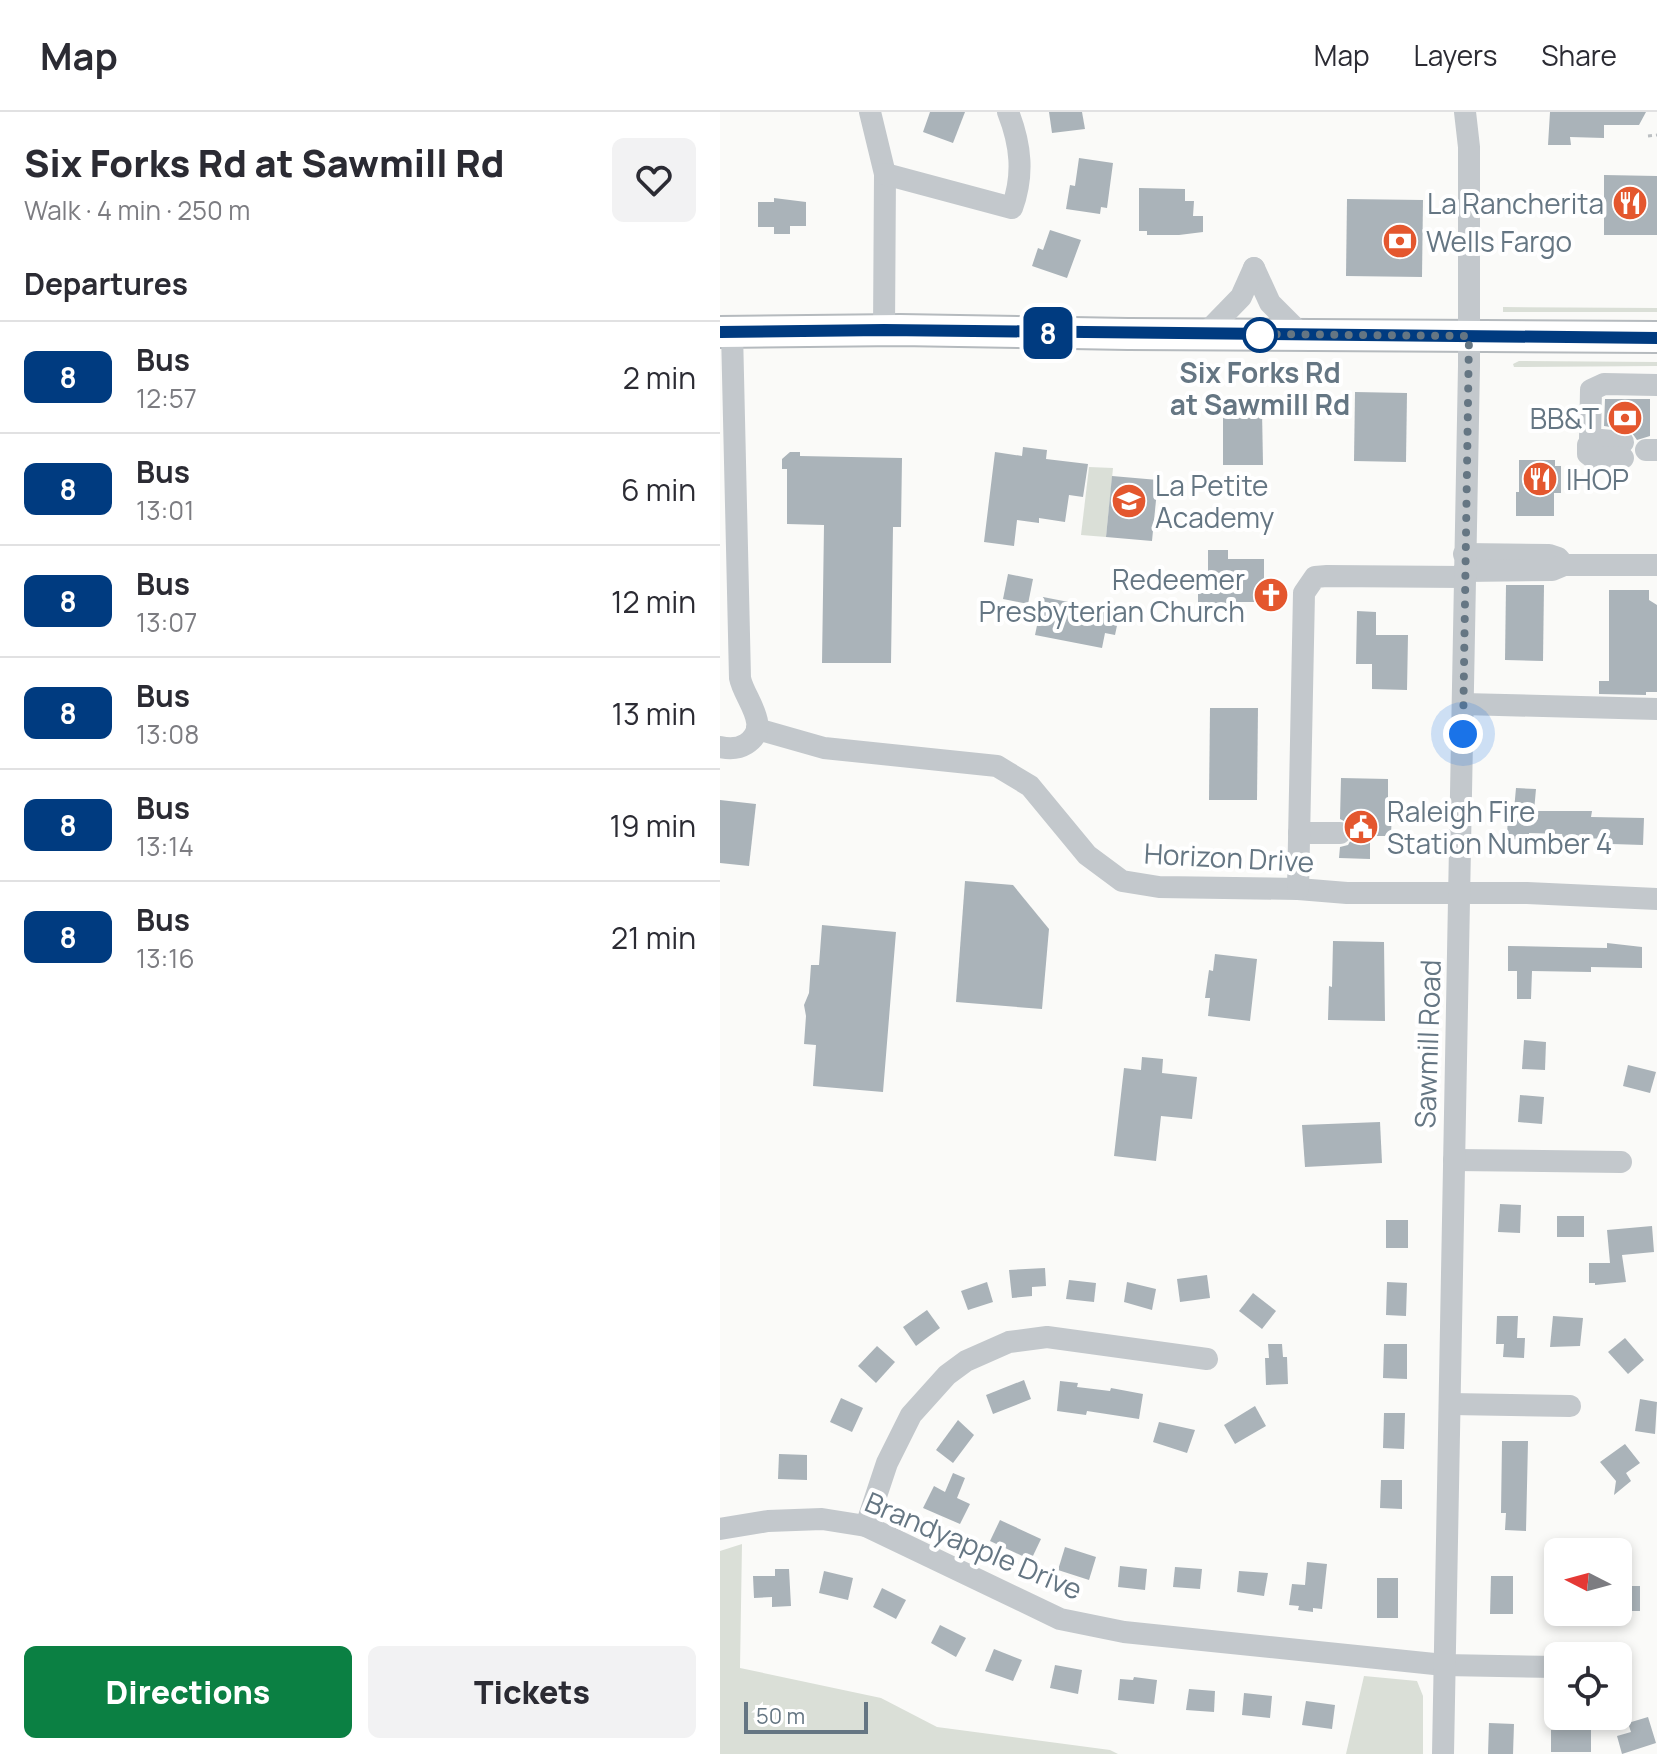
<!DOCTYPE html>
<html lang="en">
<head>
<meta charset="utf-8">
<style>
	body { margin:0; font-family:Manrope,sans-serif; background:#f2f2f3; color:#2b2b33; height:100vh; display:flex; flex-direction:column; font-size:30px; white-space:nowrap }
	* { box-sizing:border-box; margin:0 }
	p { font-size:26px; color:#7c7c81 }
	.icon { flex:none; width:44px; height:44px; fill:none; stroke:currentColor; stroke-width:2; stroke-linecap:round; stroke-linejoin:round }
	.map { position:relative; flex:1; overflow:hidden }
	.side { display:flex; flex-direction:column; background:#fff; width:720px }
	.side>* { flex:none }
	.badge { padding:0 16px; border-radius:12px; font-size:28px; line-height:52px }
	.needle { width:52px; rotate:276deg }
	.controls { position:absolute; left:824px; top:1426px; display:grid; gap:16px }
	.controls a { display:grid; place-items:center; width:88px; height:88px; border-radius:12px; background:#fff; box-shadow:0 4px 12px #0003; font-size:40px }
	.scale { position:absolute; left:24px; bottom:20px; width:124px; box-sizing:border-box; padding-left:8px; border:4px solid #657683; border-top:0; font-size:22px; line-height:28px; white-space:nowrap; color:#657683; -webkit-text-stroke:6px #fff; paint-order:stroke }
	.you { position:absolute; width:40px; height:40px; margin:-20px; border:6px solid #fff; border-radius:50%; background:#1a73e8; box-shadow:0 0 0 12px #1a73e833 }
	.map>.badge { position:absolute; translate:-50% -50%; box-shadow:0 0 0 4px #fff }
	h2 { padding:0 24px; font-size:30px; line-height:72px }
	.round { display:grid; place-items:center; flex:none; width:84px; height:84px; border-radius:12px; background:#f2f2f3 }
	.headline { display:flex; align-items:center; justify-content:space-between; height:136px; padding:0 24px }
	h1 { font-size:38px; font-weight:800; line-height:60px }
	.action { display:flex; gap:16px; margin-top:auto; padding:16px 24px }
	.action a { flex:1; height:92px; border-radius:12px; background:#0b8043; color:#fff; font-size:32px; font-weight:800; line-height:92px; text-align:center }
	.action a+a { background:#f2f2f3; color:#2b2b33 }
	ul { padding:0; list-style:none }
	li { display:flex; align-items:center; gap:24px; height:112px; padding:0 24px; border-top:2px solid #e1e1e2 }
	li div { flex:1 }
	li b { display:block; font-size:30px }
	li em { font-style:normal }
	li .badge { min-width:88px; font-weight:700; text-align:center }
	header { display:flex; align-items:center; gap:48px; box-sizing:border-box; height:112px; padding:0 40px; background:#fff; border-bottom:2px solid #e1e1e2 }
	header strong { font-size:38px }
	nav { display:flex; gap:44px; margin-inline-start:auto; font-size:28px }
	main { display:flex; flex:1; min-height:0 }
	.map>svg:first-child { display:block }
</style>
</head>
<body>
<header>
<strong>Map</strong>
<nav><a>Map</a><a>Layers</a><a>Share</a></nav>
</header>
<main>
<section class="side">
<div class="headline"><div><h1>Six Forks Rd at Sawmill Rd</h1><p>Walk · 4 min · 250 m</p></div><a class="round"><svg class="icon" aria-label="heart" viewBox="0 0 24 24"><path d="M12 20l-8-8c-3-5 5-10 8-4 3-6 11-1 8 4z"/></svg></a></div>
<h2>Departures</h2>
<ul>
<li><span class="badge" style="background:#003b80;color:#fff">8</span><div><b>Bus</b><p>12:57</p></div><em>2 min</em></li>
<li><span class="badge" style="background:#003b80;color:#fff">8</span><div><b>Bus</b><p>13:01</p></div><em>6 min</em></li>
<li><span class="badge" style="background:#003b80;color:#fff">8</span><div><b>Bus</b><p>13:07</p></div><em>12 min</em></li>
<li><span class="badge" style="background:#003b80;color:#fff">8</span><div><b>Bus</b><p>13:08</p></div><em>13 min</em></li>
<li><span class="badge" style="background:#003b80;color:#fff">8</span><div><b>Bus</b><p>13:14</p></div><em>19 min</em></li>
<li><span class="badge" style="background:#003b80;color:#fff">8</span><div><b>Bus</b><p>13:16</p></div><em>21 min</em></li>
</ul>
<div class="action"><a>Directions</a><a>Tickets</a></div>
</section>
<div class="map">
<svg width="937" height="1642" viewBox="0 0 937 1642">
	<rect width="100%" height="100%" fill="#fafaf8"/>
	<!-- green -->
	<g fill="#dadfd7">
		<polygon points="783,195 937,196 937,200 783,200"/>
		<polygon points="799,249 937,250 937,254 794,255 793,252"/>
		<polygon points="369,355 393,356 386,425 361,423"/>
		<polygon points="22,1432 20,1556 161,1586 217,1615 390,1638 398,1642 0,1642 0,1439"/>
		<polygon points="644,1564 697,1569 703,1584 703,1642 626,1642"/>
	</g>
	<!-- building -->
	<g fill="#aab3b9">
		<polygon points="210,0 245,0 233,31 203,20"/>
		<polygon points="329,0 362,0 365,17 332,21"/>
		<polygon points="830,0 926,0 919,13 884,13 884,26 850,25 851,33 828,33"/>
		<polygon points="359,46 393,51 387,96 381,95 380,102 346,97 350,73 355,74"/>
		<polygon points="884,63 937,64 937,123 884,123"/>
		<polygon points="419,76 465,77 465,89 474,89 473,104 483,104 483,120 459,123 427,123 427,119 419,119"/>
		<polygon points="54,86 86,90 86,114 70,114 70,122 54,122 54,115 38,115 38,90 54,90"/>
		<polygon points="627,87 703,88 702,165 626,164"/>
		<polygon points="330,118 361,128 347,166 312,154 318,136 323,138"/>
		<polygon points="635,280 687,281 686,350 634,349"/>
		<polygon points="885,287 930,287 930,324 917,328 910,318 884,314"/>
		<polygon points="542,298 543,353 503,353 503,299"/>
		<polygon points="303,335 327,338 326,347 368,352 363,385 349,383 345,410 319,406 319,411 297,408 294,434 264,430 275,340 302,344"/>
		<polygon points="70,340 80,340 80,344 182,346 181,415 173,415 171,551 102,551 104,413 67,412 67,357 62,357 62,347"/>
		<polygon points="799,348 835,348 835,354 841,354 841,381 834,381 834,404 796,404 796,380 799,380"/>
		<polygon points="392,364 438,368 432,429 386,425"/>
		<polygon points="488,438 508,438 508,447 544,447 544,490 507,490 507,500 478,500 478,472 488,473"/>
		<polygon points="288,462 313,467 308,492 283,487"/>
		<polygon points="786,473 824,473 823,549 785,548"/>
		<polygon points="889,478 929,478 929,488 937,493 937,580 926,580 926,583 879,582 879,569 889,569"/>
		<polygon points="323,485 389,498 388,507 398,509 395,523 385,521 382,536 315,523"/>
		<polygon points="637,499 656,500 656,523 688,523 687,578 652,577 652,552 636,552"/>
		<polygon points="490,596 538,596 537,688 489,688"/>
		<polygon points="621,666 668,667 668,695 672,695 671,724 650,724 650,747 619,746 620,735 628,733 634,722 632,713 620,707"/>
		<polygon points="796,676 816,677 814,699 872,699 871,705 924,706 923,733 892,732 892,727 859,726 859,729 844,729 842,722 809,721 809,728 787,727 788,698 794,698"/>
		<polygon points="0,688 36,692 29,754 0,751"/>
		<polygon points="245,769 293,773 329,817 322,897 236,890"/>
		<polygon points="102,813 176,820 163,980 93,974 96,933 84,932 86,904 84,893 89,881 91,853 99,853"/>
		<polygon points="613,829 664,830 665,909 608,908 609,874 612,875"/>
		<polygon points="887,831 922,835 922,856 871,855 871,860 812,859 811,887 797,887 797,859 788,859 788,834 887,836"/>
		<polygon points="495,842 537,847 530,909 488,904 490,886 485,886 489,858 493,859"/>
		<polygon points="804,928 826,930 825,958 802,957"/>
		<polygon points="422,945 443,947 442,961 477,965 472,1007 441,1004 436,1049 394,1044 404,956 421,958"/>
		<polygon points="908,953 936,960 930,981 903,974"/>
		<polygon points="800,983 824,985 822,1012 798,1010"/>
		<polygon points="660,1010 662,1051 585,1055 582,1013"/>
		<polygon points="780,1092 801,1093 800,1121 778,1120"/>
		<rect x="837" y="1104" width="27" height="21"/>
		<rect x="666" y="1108" width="22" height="28"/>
		<polygon points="932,1114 934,1140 902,1143 906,1170 875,1173 875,1171 869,1171 869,1151 890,1151 887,1118"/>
		<polygon points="325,1156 326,1174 312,1175 312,1184 292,1186 289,1158"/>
		<polygon points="487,1163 490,1186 460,1190 457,1167"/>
		<polygon points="349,1168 376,1171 374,1190 346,1187"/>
		<polygon points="267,1170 273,1190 248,1198 241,1179"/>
		<polygon points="407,1170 436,1177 432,1198 404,1190"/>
		<polygon points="667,1170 687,1171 686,1204 666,1203"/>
		<polygon points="533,1181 556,1199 542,1217 519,1199"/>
		<polygon points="207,1198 220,1216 196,1234 183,1215"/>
		<polygon points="777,1204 798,1204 797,1226 805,1226 804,1246 783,1245 784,1232 776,1232"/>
		<polygon points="833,1204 863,1206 860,1234 830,1235"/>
		<polygon points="905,1226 924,1248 908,1262 888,1240"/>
		<polygon points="548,1232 562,1232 563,1245 567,1245 568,1272 546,1273 545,1246 549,1246"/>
		<polygon points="664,1232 687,1232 687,1267 663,1266"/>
		<polygon points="157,1234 175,1250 156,1271 138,1254"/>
		<polygon points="304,1268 311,1287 273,1302 266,1283"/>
		<polygon points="340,1269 358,1271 357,1275 390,1279 391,1276 423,1282 419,1307 367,1299 366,1303 337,1299"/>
		<polygon points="121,1286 143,1296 132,1320 110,1310"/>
		<polygon points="920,1287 937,1290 935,1322 915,1319"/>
		<polygon points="535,1294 546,1314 515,1332 504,1313"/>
		<polygon points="664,1301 685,1301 684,1337 663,1336"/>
		<polygon points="238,1308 254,1323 233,1351 216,1338"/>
		<polygon points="439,1310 475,1318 467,1341 433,1330"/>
		<polygon points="782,1329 808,1329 806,1419 785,1418 786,1401 781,1401"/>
		<polygon points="905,1332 920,1351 906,1361 911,1369 894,1383 896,1369 880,1350"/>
		<polygon points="59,1342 87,1343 87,1368 58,1367"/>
		<polygon points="233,1361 245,1366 237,1386 250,1392 240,1412 203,1396 214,1374 225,1380"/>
		<polygon points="661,1368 682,1368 682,1397 660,1396"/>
		<polygon points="280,1408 321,1427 311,1448 270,1429"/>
		<polygon points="345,1435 376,1445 369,1468 338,1458"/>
		<polygon points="587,1450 607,1452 602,1497 593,1496 593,1500 578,1498 579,1494 569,1493 572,1472 585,1473"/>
		<polygon points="400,1454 427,1457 425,1478 398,1475"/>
		<polygon points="455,1455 482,1457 480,1477 453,1475"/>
		<polygon points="55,1457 69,1457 71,1494 52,1495 52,1485 34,1486 33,1464 55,1464"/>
		<polygon points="104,1459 133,1466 128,1488 99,1481"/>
		<polygon points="519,1459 548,1461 544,1484 517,1480"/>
		<polygon points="771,1464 793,1464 793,1502 770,1502"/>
		<rect x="657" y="1466" width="21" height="40"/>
		<rect x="898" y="1474" width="22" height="25"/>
		<polygon points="162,1476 186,1488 176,1507 153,1495"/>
		<polygon points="220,1513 246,1526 236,1545 211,1531"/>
		<polygon points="274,1537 302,1548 293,1569 265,1559"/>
		<polygon points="335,1553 362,1558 358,1582 330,1576"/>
		<polygon points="414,1565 437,1568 434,1592 398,1588 400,1567 413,1568"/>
		<polygon points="469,1577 495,1579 494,1600 466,1598"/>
		<polygon points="524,1581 552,1584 550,1606 522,1603"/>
		<polygon points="586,1589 615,1593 612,1617 582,1613"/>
		<polygon points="928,1605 936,1631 902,1642 897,1624 911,1620 908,1611"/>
		<polygon points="769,1611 794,1612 793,1642 768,1642"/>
		<rect x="831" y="1618" width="40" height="22"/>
	</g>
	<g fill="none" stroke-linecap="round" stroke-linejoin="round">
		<defs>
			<polyline id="major" points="0,220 180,218 408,222 937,225"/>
		</defs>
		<!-- major casing -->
		<use href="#major" stroke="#b5babe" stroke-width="34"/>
		<!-- path -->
		<polyline stroke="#bbbfc2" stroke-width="3" stroke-dasharray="4 4" stroke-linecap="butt" points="928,24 937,23"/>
		<!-- minor -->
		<g stroke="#c3c8cc" stroke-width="22">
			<polyline points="150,0 165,62 164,218"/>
			<path d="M165 62 292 96C304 63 301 33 288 0"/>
			<polyline points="534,156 550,191 582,223"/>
			<polyline points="486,221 521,185 534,156"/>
			<polyline points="903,330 870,327 871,278 884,272 937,273"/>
			<polyline points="868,333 868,342 872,345 903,346"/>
			<polyline points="926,338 937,338"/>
			<polyline points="744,442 829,443 838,446 844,453"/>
			<polyline points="744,459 832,458 844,453 937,453"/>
			<polyline points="743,592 937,597"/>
			<polyline points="37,617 104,636 277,654 310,674 367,743 402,769 439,775 578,777 627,781 807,781 937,787"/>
			<path d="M0 635C9 637 18 637 26 632 53 615 24 587 20 566L12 220"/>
			<polyline points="579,721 620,721"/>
			<polyline points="578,777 584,481 595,465 607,464 744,465"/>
			<polyline points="734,1048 901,1050"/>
			<polyline points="730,1292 850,1294"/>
			<polyline points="146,1414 167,1351 191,1303 227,1263 246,1249 289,1230 327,1225 487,1247"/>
			<polyline points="0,1417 48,1409 102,1407 146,1414 340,1507 404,1520 724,1553 838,1555"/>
			<polyline points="723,1642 749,254 749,35 745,0"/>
		</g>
		<!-- major -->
		<use href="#major" stroke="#fff" stroke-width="30"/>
	</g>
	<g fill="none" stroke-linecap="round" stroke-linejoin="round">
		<defs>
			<polyline id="line" points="0,220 164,218 937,226"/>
		</defs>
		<!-- line casing -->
		<use href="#line" stroke="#fff" stroke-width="18"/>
		<!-- line -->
		<use href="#line" stroke="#003b80" stroke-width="12"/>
		<!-- walk -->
		<polyline stroke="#657683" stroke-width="8" stroke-dasharray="0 14.4" points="540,223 534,222 749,224 743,622"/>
	</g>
	<!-- icons -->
	<defs>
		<symbol id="restaurant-disc" viewBox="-11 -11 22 22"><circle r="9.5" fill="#e4572e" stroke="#fff"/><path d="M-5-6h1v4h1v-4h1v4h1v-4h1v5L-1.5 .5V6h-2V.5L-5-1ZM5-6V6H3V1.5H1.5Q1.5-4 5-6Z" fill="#fff"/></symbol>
		<symbol id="bank-disc" viewBox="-11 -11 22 22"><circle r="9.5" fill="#e4572e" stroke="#fff"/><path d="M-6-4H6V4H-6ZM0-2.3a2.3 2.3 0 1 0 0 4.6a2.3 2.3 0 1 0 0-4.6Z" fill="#fff"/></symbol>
		<symbol id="school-disc" viewBox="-11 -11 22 22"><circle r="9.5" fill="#e4572e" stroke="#fff"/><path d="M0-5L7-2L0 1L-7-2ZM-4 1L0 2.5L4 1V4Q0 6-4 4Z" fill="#fff"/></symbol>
		<symbol id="church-disc" viewBox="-11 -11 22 22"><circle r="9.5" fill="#e4572e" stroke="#fff"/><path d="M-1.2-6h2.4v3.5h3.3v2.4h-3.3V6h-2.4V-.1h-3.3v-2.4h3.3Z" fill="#fff"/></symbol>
		<symbol id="civic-disc" viewBox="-11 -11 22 22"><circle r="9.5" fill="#e4572e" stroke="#fff"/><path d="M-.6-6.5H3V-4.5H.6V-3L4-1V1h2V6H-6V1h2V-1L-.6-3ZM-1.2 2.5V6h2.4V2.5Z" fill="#fff"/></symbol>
	</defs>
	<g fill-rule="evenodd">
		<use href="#restaurant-disc" x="890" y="71" width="40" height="40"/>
		<use href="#bank-disc" x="660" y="109" width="40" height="40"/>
		<use href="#bank-disc" x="885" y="286" width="40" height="40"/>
		<use href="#restaurant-disc" x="800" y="347" width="40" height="40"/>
		<use href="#school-disc" x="389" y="369" width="40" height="40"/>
		<use href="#church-disc" x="531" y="463" width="40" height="40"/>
		<use href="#civic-disc" x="621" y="695" width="40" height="40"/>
	</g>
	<!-- markers -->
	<circle fill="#fff" stroke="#003b80" stroke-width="4" cx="540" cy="223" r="16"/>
	<g text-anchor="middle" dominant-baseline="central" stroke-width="8" stroke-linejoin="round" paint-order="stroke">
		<!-- poi labels -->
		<g font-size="28" fill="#657683" stroke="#fff" text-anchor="start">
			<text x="884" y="91" text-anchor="end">La Rancherita</text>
			<text x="706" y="129">Wells Fargo</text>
			<text x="879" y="306" text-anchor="end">BB&amp;T</text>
			<text x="846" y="367">IHOP</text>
			<text x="435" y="373">La Petite<tspan x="435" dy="32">Academy</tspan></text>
			<text x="525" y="467" text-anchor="end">Redeemer<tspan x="525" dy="32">Presbyterian Church</tspan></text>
			<text x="667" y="699">Raleigh Fire<tspan x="667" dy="32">Station Number 4</tspan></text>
		</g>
		<!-- stop labels -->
		<g font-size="28" font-weight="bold" fill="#657683" stroke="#fff">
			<text x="540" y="260">Six Forks Rd<tspan x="540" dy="32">at Sawmill Rd</tspan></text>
		</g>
		<!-- street labels -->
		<g font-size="28" fill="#657683" stroke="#fff">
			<text transform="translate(509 745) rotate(3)">Horizon Drive</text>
			<text transform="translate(707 932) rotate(-88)">Sawmill Road</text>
			<text transform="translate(254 1433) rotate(23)">Brandyapple Drive</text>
		</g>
	</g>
</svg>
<div class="controls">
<a><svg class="needle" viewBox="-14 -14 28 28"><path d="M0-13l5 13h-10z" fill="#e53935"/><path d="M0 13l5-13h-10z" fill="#7c7c81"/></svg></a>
<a><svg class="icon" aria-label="locate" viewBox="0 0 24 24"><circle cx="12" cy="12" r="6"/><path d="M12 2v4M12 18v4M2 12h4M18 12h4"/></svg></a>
</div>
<div class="scale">50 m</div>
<div class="you" style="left:743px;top:622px"></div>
<b class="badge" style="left:328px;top:221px;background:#003b80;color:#fff">8</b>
</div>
</main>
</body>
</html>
